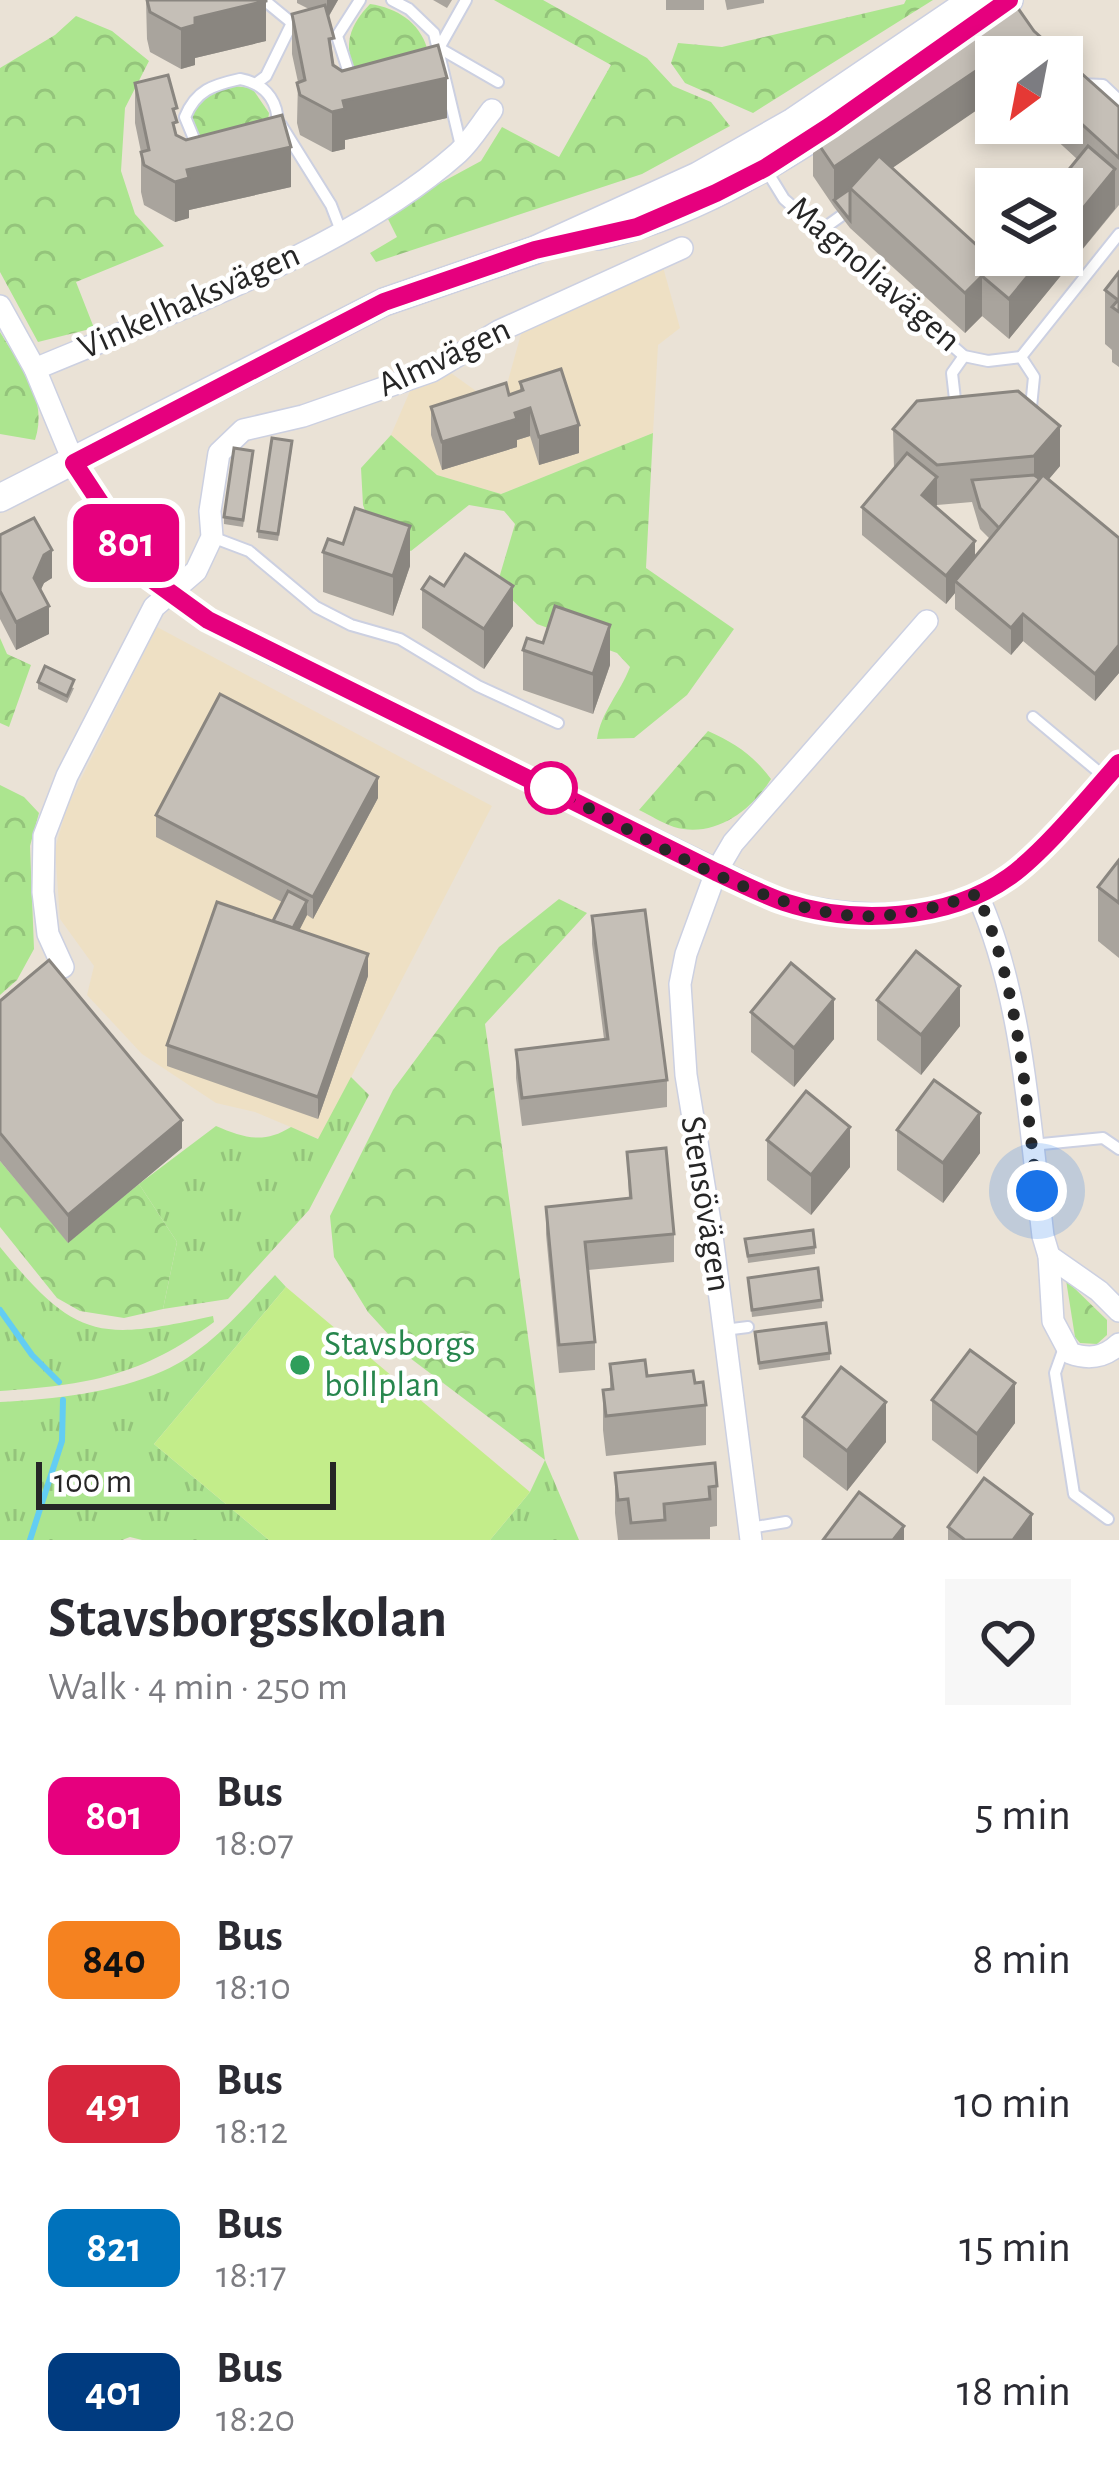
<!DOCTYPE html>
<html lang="en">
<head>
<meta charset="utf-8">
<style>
	body { margin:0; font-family:"Alegreya Sans",sans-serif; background:#f7f7f7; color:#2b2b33; height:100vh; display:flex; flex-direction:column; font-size:45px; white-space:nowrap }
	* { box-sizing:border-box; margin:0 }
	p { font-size:39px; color:#7c7c81 }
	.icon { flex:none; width:66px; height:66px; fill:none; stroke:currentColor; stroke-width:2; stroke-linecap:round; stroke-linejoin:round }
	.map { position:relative; height:1540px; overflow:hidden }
	.side { display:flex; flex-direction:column; background:#fff; flex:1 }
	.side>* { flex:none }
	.badge { padding:0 24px; border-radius:18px; font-size:42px; line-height:78px }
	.needle { width:78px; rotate:212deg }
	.buttons { position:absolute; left:975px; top:36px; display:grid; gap:24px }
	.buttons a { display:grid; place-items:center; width:108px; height:108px; border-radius:0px; background:#fff; box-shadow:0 6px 18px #0003; font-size:60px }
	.scale { position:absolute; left:36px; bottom:30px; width:300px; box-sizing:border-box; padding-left:12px; border:6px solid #262626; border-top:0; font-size:33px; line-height:42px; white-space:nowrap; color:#262626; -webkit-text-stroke:9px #fff; paint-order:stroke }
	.you { position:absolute; width:60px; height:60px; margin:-30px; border:9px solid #fff; border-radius:50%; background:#1a73e8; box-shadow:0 0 0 18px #1a73e833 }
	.map>.badge { position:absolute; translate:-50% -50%; box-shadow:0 0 0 6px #fff }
	.round { display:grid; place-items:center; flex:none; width:126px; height:126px; border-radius:0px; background:#f7f7f7 }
	.overview { display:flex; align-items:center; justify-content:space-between; height:204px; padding:0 48px }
	h1 { font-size:57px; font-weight:600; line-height:90px }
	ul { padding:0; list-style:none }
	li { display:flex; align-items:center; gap:36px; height:144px; padding:0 48px }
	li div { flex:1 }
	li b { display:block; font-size:45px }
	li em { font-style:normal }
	li .badge { min-width:132px; font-weight:700; text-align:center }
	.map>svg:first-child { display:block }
</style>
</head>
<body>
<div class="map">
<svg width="1119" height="1540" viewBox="0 0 1119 1540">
	<defs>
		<pattern id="grass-tufts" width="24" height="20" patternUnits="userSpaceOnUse" patternTransform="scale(3)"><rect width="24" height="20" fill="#ace58f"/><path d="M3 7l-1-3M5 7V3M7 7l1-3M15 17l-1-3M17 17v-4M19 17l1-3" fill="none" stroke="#94c47b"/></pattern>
		<pattern id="forest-crowns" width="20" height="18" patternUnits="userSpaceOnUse" patternTransform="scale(3)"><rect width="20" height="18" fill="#ace58f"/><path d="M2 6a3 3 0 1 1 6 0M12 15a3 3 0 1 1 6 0" fill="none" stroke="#94c47b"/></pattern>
	</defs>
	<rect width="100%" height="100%" fill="#eae2d6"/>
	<!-- education -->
	<g fill="#eee0c4">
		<polygon points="663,267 680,328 658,345 653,433 501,494 437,475 391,435 410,391 451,373 483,396 506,388 521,334"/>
		<polygon points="157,627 492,806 319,1139 255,1112 216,1103 142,1054 87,995 94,966 60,919 55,849 67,807"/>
	</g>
	<!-- grass -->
	<g fill="url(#grass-tufts)">
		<path d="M351 1077 369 1095 309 1210 228 1299 163 1309 177 1242 139 1184 216 1126C244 1138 264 1144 291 1127L318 1139Z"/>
		<path d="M0 1247C76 1340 98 1341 213 1316L214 1322C142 1376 88 1385 0 1391Z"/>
		<path d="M275 1275 286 1287 154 1444 269 1540H142L130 1537 122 1540H0V1402C55 1399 113 1393 163 1371 207 1352 243 1309 275 1275Z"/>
		<polygon points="545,1460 579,1540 490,1540 530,1492"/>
	</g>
	<!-- forest -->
	<g fill="url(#forest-crowns)">
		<polygon points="494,0 543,0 647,58 673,86 711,102 730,126 642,174 376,262 370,253 397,237 385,213 481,161 502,127 559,157 611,65"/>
		<polygon points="906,0 933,0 753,113 685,83 671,63 678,43 722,47 904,4"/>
		<path d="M370 4C397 8 419 22 427 48L356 72C342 45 350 25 370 4Z"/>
		<polygon points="76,16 112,31 149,61 125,108 121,171 135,214 164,246 76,282 94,328 38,342 0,272 0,68 55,35"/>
		<polygon points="223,85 252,88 269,113 267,129 200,142 190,115 197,101"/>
		<path d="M0 332C20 366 49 399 35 440L0 434Z"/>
		<path d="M653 433 646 568 734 629 687 695 634 738 597 739C601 712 620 693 630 667L617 653 537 624 497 585 515 524 504 511 469 505 411 551 374 535 363 505 361 468 391 435 437 475 501 494Z"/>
		<polygon points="0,638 7,654 31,665 9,727 0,723"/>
		<path d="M708 731C735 743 753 755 771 779 752 810 714 839 674 827 662 823 650 815 639 810Z"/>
		<polygon points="0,785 24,797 39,813 30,846 34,949 17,980 0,995"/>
		<polygon points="559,899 587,913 485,1024 545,1460 410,1358 368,1312 334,1257 330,1216 393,1090 499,947"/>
		<polygon points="0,1161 68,1242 139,1184 177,1242 163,1309 124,1318 80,1311 57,1298 0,1227"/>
		<polygon points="1066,1280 1107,1320 1107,1335 1097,1344 1080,1343 1075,1337"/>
	</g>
	<!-- pitch -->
	<polygon fill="#c3ed8a" points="286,1287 530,1492 490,1540 269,1540 154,1444"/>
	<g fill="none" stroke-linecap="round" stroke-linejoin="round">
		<!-- stream -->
		<g stroke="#63cdf3" stroke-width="6">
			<polyline points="0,1310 32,1355 59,1382"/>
			<polyline points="30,1540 62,1441 63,1400"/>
		</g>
		<defs>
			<g id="lane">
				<polyline points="264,0 292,23 304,28"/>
				<polyline points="392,0 409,9 434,33 461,146"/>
				<polyline points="466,0 439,48 498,82"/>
				<path d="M240 79C268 84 281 105 277 133 258 149 239 160 213 158L197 146 185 117C196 90 213 85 240 79Z"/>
				<polyline points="356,81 349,73 337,36 360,0"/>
				<polyline points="258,82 266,76 292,23"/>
				<polyline points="1080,84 1103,85 1119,100"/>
				<polyline points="281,125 331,205 341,231"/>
				<polyline points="765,168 784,199 964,356 988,361 1021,357"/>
				<polyline points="820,231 841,216"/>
				<polyline points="1021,357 1034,377 1031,407 1023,413"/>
				<polyline points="1021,357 1119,234"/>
				<polyline points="956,408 952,373 964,356"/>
				<polyline points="212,537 249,551 316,607 351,625 400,639 478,686 558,723"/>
				<polyline points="1033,717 1106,778"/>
				<polyline points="1032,1145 1103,1138 1119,1149"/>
				<polyline points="724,1330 748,1327"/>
				<polyline points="1065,1345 1055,1373 1074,1494 1108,1519"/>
				<polyline points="750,1528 786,1522"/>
			</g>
			<g id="street">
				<path d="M0 306 35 369 74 463 150 577 208 621 280 658 783 902C857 920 943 923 1008 877 1043 853 1090 796 1119 763"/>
				<path d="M35 369C170 312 349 250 458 153 471 141 481 124 492 110"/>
				<path d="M977 894C1023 994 1030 1128 1043 1236L1049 1256 1053 1321 1070 1353C1089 1360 1104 1358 1119 1344"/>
				<polyline points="63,967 48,934 43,892 44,836 67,776 154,607 196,571 212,537 210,511 219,453 243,430 303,416 432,371 499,331 682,248"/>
				<polyline points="1049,1256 1099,1291 1119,1311"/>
				<polyline points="751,1540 711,1228 686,1075 680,984 686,954 716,872 733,843 927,621"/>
			</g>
			<g id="secondary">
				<polyline points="894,82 1009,0"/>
				<path d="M598 236C686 217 768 168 843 118"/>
				<polyline points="0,498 384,302 535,250 698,176 793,122 973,0"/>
			</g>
		</defs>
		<!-- lane casing -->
		<use href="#lane" stroke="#ccd0e1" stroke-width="14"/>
		<!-- street casing -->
		<use href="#street" stroke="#ccd0e1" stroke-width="24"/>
		<!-- secondary casing -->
		<use href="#secondary" stroke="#ccd0e1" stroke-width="30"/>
		<!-- lane -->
		<use href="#lane" stroke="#fff" stroke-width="10"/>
		<!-- street -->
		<use href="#street" stroke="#fff" stroke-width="21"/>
		<!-- secondary -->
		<use href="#secondary" stroke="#fff" stroke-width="27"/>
	</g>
	<!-- wall -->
	<g fill="#a9a49d" fill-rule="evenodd">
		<polygon points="146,0 266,41 195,58 195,65 181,69 150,52 147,39"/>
		<polygon points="297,0 338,0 328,18 334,66 447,118 345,140 345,149 332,152 300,135 297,123 298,82 292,54 292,14 309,9 297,3"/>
		<polygon points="433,0 452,0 447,8"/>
		<rect x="666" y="0" width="38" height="10"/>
		<polygon points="725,0 764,0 764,3 727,10"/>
		<path d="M1034 31 1119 107V205L1009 339 982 316 965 333 850 228 834 207 813 176V136ZM996 57H1062V123H1038L1077 159 994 261 892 168Z"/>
		<polygon points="135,83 177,135 291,187 189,210 189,218 175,222 144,205 141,192 141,152 135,123"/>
		<polygon points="1119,272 1119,367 1112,362 1112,350 1105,344 1105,290"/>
		<polygon points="520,382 579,453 539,465 530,436 517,440 517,447 442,470 431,435 431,407 509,395 520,391"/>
		<path d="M917 401 1060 466 1049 479 1119 538V673L1095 701 1023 641 1011 655 955 609V593L946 604 862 535V507L894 469 893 429ZM972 502 980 529 990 539 975 556 935 507 937 505Z"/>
		<polygon points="292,448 278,541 258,538 258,531"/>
		<polygon points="253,458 243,527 224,524 224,517"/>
		<polygon points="0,535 52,578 44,583 40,590 49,634 16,650 0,619"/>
		<polygon points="323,552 410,566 393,616 323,592"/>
		<polygon points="422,589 513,626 484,669 422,628"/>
		<polygon points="543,643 610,665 593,714 523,690 523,650"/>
		<polygon points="38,682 74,688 67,703 38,689"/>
		<polygon points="378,798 313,919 307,915 299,930 368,976 318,1119 167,1066 167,1045 273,921 282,902 156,837 156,815"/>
		<polygon points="1119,860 1119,958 1098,941 1098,887"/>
		<polygon points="592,916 667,1080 667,1107 522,1126 516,1078 516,1050 604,1039 592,944"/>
		<polygon points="877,1000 960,1026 921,1075 877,1040"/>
		<polygon points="0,1001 182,1148 68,1243 0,1161"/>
		<polygon points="751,1012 834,1039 794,1087 751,1052"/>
		<polygon points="897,1130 980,1153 943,1203 897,1170"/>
		<polygon points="767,1140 850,1167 811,1215 767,1180"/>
		<polygon points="627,1152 674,1234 674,1262 588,1270 595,1342 595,1370 559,1373 546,1234 546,1207 629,1199"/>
		<polygon points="745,1239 815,1247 815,1254 748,1263"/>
		<polygon points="748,1278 822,1300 822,1308 752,1317"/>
		<polygon points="755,1332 830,1353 830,1360 759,1370"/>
		<polygon points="610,1364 647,1376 695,1383 706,1405 706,1445 606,1456 603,1430 603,1390 610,1389"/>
		<polygon points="932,1400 1015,1423 977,1474 932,1440"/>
		<polygon points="803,1417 886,1442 847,1491 803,1457"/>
		<polygon points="615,1473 717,1486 717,1526 710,1527 710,1539 618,1540 615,1513"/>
		<polygon points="948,1527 1032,1540 948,1540"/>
	</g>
	<!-- shaded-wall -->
	<g fill="#8a8680">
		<polygon points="327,0 338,0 327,19"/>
		<polygon points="266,1 266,41 195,58 195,65 181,69 181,29 195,18"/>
		<polygon points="996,57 996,97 856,193 850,188 850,196 834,200 834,167"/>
		<polygon points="447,78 447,118 345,140 345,149 332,152 332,112 343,101"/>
		<polygon points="291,147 291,187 189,210 189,218 175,222 175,182 187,170"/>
		<polygon points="1115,169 1115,209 1009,339 1009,299 1045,255 1062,255 1062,234"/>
		<polygon points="982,276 982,316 965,333 965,293"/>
		<polygon points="530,408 530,436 517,440 517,447 442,470 442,442"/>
		<polygon points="579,425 579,453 539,465 539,437"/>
		<polygon points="1060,426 1060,466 1043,486 1034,492 1034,456"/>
		<polygon points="937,477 937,505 922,523 922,495"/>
		<polygon points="410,526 410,566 393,616 393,576"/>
		<polygon points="975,541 975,568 955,581 955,593 946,604 946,576"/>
		<polygon points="52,550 52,578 44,583 34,605 34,578 44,555"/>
		<polygon points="513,586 513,626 484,669 484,629"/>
		<polygon points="49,606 49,634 16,650 16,622"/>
		<polygon points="1023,614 1023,641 1011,655 1011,628"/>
		<polygon points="610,625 610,665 593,714 593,674"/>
		<polygon points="1119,645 1119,673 1095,701 1095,674"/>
		<polygon points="378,777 378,798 313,919 313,897"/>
		<polygon points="307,901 307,915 290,949 290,934"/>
		<polygon points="368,954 368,976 318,1119 318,1097"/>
		<polygon points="960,986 960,1026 921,1075 921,1035"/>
		<polygon points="834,999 834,1039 794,1087 794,1048"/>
		<polygon points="980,1113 980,1153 943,1203 943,1163"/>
		<polygon points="182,1120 182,1148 68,1243 68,1215"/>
		<polygon points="850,1127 850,1167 811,1215 811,1175"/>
		<polygon points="1015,1383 1015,1423 977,1474 977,1434"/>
		<polygon points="886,1402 886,1442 847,1491 847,1451"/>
		<polygon points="1032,1514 1032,1540 1013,1540"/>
		<polygon points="904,1526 904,1540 893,1540"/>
	</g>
	<!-- building -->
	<g fill="#c5bfb7" stroke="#8a8680" stroke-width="3">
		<polygon points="147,0 266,0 266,1 195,18 195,25 181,29 150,12"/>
		<polygon points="1013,1 1034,31 1119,107 1119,158 1062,106 1062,57 1009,57 1004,52 834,167 813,136"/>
		<polygon points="325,5 334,38 329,39 333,65 342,71 438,45 447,78 343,101 345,109 332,112 300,95 297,83 305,80 292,14"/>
		<polygon points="168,75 177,108 173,109 177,122 173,123 176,135 186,140 282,115 291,147 187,170 189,178 175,182 144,165 141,152 149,150 135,83"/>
		<polygon points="1088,146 1115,169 1062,234 1062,189 1053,189"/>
		<polygon points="879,156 994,261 999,255 1045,255 1009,299 982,276 965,293 850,188"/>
		<polygon points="850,189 850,220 834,200"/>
		<polygon points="1119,272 1119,312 1112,307 1118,300 1105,290"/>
		<polygon points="561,369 579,425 539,437 530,408 515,413 517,419 442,442 431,407 506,383 509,395 523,390 520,382"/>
		<polygon points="1018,391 1060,426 1034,456 937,465 893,429 917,401"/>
		<polygon points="272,438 292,441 278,534 258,531"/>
		<polygon points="234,448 253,451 243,520 224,517"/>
		<polygon points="907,453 937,477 922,495 975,541 946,576 862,507"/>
		<polygon points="1034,475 1040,479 999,528 980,508 972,480"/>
		<polygon points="1043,475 1119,538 1119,645 1095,674 1023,614 1011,628 955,581"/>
		<polygon points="355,508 410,526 393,576 323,552 328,539 343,544"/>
		<polygon points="34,518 52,550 44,555 34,578 49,606 16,622 0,591 0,535"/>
		<polygon points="465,554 513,586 484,629 422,589 430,577 444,586"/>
		<polygon points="555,606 610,625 593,674 523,650 527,638 543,643"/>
		<polygon points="45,666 74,680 67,696 38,682"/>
		<polygon points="220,694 378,777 313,897 156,815"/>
		<polygon points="1119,860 1119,903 1098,887"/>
		<polygon points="288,891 307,901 293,928 273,921"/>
		<polygon points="217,902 368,954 318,1097 167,1045"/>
		<polygon points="645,910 667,1080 522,1098 516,1050 608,1039 592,916"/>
		<polygon points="916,951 960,986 921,1035 877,1000"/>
		<polygon points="49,960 182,1120 68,1215 0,1133 0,1001"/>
		<polygon points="791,963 834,999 794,1048 751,1012"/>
		<polygon points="934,1080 980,1113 943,1163 897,1130"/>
		<polygon points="806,1091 850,1127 811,1175 767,1140"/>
		<polygon points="666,1148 674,1234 585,1242 595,1342 559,1345 546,1207 631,1198 627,1152"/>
		<polygon points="813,1230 815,1247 748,1256 745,1239"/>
		<polygon points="818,1268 822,1300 752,1310 748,1278"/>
		<polygon points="826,1323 830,1353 759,1363 755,1332"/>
		<polygon points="970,1350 1015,1383 977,1434 932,1400"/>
		<polygon points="645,1360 647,1376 693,1371 695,1383 703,1382 706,1405 606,1416 603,1390 613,1389 610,1364"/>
		<polygon points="841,1367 886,1402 847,1451 803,1417"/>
		<polygon points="715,1463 717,1486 709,1487 710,1499 664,1504 665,1520 631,1523 628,1499 618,1500 615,1473"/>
		<polygon points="984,1478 1032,1514 1013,1540 965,1540 948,1527"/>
		<polygon points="859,1492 904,1526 893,1540 823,1540"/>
	</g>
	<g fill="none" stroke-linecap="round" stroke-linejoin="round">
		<defs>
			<path id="line" d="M1009 0 830 126 765 168 716 193 637 227 535 250 384 302 74 463 150 578 208 620 716 872C738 882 761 894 784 902 854 925 947 921 1009 877 1043 853 1090 796 1119 763"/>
		</defs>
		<!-- line casing -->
		<use href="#line" stroke="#fff" stroke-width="27"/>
		<!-- line -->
		<use href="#line" stroke="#e6007e" stroke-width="18"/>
		<!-- walk -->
		<path stroke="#262626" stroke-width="12" stroke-dasharray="0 21.6" d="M551 788C638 833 761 912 859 916 898 918 941 907 977 894 1019 985 1025 1093 1037 1191"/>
	</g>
	<!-- markers -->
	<circle fill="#fff" stroke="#e6007e" stroke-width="6" cx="551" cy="788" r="24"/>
	<circle fill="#2e9e5b" stroke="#fff" stroke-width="4.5" cx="300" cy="1365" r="12"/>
	<g text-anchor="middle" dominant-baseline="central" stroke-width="9" stroke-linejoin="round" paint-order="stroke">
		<!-- street labels -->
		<g font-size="36" fill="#262626" stroke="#fff">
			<text transform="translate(874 274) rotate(41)">Magnoliavägen</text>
			<text transform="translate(189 301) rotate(-24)">Vinkelhaksvägen</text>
			<text transform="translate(444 357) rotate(-25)">Almvägen</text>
			<text transform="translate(706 1204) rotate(81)">Stensövägen</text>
		</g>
		<!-- leisure labels -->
		<g font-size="36" fill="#27864d" stroke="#fff" text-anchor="start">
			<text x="324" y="1344">Stavsborgs<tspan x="324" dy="41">bollplan</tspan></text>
		</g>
	</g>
</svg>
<div class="buttons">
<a><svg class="needle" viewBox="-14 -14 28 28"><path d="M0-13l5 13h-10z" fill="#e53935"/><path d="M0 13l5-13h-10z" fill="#7c7c81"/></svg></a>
<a><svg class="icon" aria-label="layers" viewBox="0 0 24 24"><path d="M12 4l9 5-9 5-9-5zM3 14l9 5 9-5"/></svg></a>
</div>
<div class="scale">100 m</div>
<div class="you" style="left:1037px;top:1191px"></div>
<b class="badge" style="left:126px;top:543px;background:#e6007e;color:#fff">801</b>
</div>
<section class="side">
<div class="overview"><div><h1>Stavsborgsskolan</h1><p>Walk · 4 min · 250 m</p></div><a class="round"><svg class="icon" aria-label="heart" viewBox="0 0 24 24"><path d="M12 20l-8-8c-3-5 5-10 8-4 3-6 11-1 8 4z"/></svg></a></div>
<ul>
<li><span class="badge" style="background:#e6007e;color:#fff">801</span><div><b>Bus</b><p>18:07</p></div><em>5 min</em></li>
<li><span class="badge" style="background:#f58220;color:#111">840</span><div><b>Bus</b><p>18:10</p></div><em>8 min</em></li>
<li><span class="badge" style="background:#d7263d;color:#fff">491</span><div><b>Bus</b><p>18:12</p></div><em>10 min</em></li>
<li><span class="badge" style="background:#0072bc;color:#fff">821</span><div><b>Bus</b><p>18:17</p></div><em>15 min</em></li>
<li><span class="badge" style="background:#003b80;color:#fff">401</span><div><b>Bus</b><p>18:20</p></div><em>18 min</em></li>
</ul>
</section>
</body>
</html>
